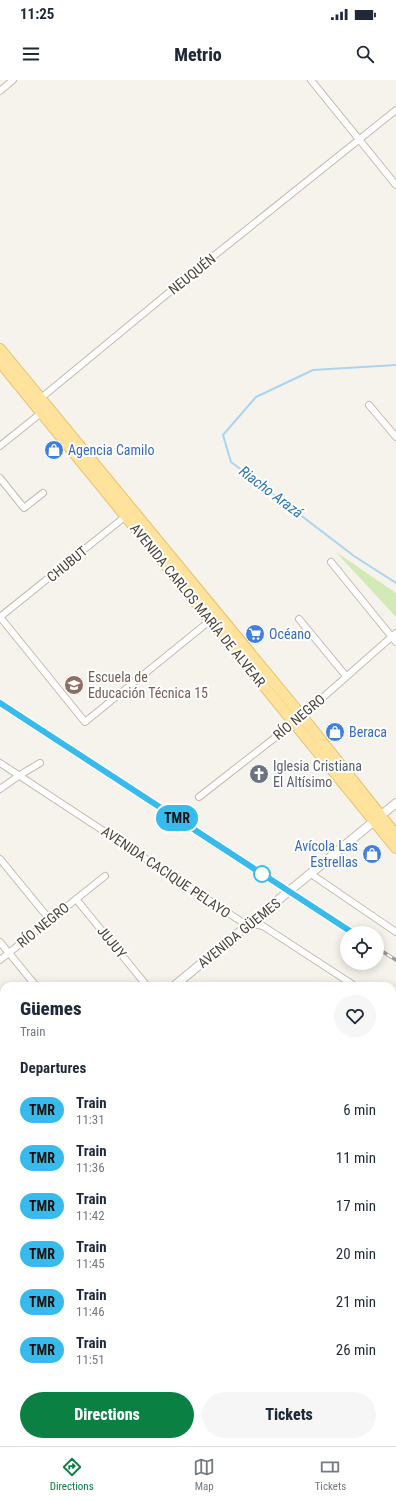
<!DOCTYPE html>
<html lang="en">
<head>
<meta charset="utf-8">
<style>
	body { margin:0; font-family:"Roboto Condensed",sans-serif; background:#f6f6f7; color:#1f2937; height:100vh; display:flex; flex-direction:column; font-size:15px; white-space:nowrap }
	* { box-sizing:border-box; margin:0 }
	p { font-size:13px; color:#747a83 }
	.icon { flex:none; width:22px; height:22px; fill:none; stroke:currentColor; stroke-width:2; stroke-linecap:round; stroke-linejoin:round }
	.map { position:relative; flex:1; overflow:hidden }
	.drawer { position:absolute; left:0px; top:902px; width:396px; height:464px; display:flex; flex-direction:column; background:#fff; border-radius:12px 12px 0 0; box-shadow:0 2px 10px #0003 }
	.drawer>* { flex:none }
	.badge { padding:0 8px; border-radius:13px; font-size:14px; line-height:26px }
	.buttons { position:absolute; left:340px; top:846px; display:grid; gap:8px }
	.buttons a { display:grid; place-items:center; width:44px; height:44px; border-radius:50%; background:#fff; box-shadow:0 2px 10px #0003; font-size:20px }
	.map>.badge { position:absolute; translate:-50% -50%; box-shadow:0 0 0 2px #fff }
	h2 { padding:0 20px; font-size:15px; line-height:36px }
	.round { display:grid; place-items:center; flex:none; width:42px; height:42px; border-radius:21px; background:#f6f6f7 }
	.summary { display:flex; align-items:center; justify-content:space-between; height:68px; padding:0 20px }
	h1 { font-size:19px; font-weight:800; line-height:30px }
	.button { display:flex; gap:8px; margin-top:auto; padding:8px 20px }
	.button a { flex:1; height:46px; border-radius:24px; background:#0b8043; color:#fff; font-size:16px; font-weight:800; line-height:46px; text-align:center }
	.button a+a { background:#f6f6f7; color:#1f2937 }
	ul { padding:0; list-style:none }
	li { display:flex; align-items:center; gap:12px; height:48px; padding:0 20px }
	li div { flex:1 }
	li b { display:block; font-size:15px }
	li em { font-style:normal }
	li .badge { min-width:44px; font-weight:700; text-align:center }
	.status { display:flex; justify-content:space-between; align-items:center; height:28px; padding:0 20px; background:#fff; direction:ltr }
	.status svg { height:11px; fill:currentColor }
	header { display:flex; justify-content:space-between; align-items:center; height:52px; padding:0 20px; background:#fff; font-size:18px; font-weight:800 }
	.menu { display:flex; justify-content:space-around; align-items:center; height:56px; border-top:1px solid #e0e1e3; background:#fff; font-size:11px; color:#747a83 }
	.menu a { display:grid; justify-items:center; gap:2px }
	.menu .on { color:#0b8043 }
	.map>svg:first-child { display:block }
</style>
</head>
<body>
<div class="status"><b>11:25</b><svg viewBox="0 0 49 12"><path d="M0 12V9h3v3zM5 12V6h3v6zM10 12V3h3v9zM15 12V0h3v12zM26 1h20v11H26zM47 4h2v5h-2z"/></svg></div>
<header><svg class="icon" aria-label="menu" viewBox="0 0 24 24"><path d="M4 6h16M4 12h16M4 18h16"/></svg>Metrio<svg class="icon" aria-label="search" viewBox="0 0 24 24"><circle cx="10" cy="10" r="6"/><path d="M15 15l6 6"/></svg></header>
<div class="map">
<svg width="396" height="1366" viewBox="0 0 396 1366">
	<rect width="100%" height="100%" fill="#f6f3ec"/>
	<!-- green -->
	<g fill="#d2eab5">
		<polygon points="336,472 396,513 396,537"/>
		<polygon points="0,1182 4,1186 4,1213 0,1206"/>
		<polygon points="90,1362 131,1362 134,1366 93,1366"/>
	</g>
	<!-- water -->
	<polygon fill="#a9d4f2" points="392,1159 396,1161 396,1366 166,1366 166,1362 392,1362"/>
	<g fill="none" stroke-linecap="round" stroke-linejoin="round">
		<!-- stream -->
		<polyline stroke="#a9d4f2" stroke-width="2" points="396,285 313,290 256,317 223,355 231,382 354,476 396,503"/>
		<defs>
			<g id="minor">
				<polyline points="311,0 396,105"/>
				<polyline points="0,11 13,0"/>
				<polyline points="369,325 396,357"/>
				<polyline points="0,366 41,333 41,318 195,191 396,30"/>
				<polyline points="0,398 24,428 43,413"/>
				<polyline points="331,482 396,562"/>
				<polyline points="0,537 85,642 212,539"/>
				<polyline points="0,537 127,435"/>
				<polyline points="299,539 346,596"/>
				<polyline points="0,683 242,842 263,846 355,906"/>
				<polyline points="0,709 20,695 40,683"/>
				<polyline points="199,717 295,642 396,553"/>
				<polyline points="0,779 50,840"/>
				<polyline points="311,794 396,852"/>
				<polyline points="76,819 147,906"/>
				<polyline points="0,862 36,906"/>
				<polyline points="0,880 105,796"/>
				<polyline points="392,930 396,933"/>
				<polyline points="0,993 4,998"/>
				<polyline points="0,1241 4,1248"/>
				<polyline points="68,1362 70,1366"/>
			</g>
			<g id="tertiary">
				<polyline points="174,906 396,723"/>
				<polyline points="0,1049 4,1046"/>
			</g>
			<g id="primary">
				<polyline points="0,269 301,635 396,755"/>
				<polyline points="0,282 396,768"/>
			</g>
		</defs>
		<!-- minor casing -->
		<use href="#minor" stroke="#c2bbae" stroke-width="8"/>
		<!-- tertiary casing -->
		<use href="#tertiary" stroke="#c2bbae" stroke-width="10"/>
		<!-- primary casing -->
		<use href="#primary" stroke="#e6c16a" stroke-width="12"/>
		<!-- minor -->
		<use href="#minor" stroke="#fff" stroke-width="6"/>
		<!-- tertiary -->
		<use href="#tertiary" stroke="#fff" stroke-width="8"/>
		<!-- primary -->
		<use href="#primary" stroke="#ffe39c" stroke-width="10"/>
		<defs>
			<g id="rail">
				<polyline points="0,622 353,853"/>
				<polyline points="377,868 396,880"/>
			</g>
		</defs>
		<!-- rail casing -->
		<use href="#rail" stroke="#9a9a9a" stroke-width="3.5"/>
		<!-- rail -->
		<use href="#rail" stroke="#fff" stroke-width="2" stroke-dasharray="6" stroke-linecap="butt"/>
	</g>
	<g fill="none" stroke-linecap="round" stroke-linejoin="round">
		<defs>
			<polyline id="line" points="0,623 353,853"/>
		</defs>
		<!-- line casing -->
		<use href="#line" stroke="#fff" stroke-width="9"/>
		<!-- line -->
		<use href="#line" stroke="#37bbed" stroke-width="6"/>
	</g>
	<!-- icons -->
	<defs>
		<symbol id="shop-disc" viewBox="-11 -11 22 22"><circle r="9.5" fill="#3f7fe0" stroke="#fff"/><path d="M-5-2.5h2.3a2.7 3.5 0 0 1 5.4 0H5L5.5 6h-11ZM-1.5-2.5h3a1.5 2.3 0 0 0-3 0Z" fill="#fff"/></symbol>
		<symbol id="supermarket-disc" viewBox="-11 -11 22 22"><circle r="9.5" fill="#3f7fe0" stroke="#fff"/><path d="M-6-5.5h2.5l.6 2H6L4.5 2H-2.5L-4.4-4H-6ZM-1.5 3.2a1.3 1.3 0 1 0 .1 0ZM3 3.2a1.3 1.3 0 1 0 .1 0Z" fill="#fff"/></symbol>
		<symbol id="school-disc" viewBox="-11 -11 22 22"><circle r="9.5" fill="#8d6e63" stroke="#fff"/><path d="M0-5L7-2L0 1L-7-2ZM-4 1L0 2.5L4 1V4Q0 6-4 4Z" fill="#fff"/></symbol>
		<symbol id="church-disc" viewBox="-11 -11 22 22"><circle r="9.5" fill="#6b7280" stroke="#fff"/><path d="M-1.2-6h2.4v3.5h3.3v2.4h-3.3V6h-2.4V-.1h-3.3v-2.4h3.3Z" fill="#fff"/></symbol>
	</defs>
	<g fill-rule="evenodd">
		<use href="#shop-disc" x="43" y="359" width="22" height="22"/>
		<use href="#supermarket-disc" x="244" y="543" width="22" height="22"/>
		<use href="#school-disc" x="63" y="594" width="22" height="22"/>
		<use href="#shop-disc" x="324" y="641" width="22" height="22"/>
		<use href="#church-disc" x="248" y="683" width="22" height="22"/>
		<use href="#shop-disc" x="361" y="763" width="22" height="22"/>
	</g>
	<!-- markers -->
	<circle fill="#fff" stroke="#37bbed" stroke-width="2" cx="262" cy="794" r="8"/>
	<g text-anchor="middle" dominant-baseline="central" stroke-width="4" stroke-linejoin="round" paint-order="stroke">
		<!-- street labels -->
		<g font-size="14" fill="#4b4439" stroke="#fff">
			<text transform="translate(192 194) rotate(-39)">NEUQUÉN</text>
			<text transform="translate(67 484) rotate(-39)">CHUBUT</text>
			<text transform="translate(198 525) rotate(51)">AVENIDA CARLOS MARÍA DE ALVEAR</text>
			<text transform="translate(299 637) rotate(-40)">RÍO NEGRO</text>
			<text transform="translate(166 792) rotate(34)">AVENIDA CACIQUE PELAYO</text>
			<text transform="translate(43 845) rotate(-39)">RÍO NEGRO</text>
			<text transform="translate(239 853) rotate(-39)">AVENIDA GÜEMES</text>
			<text transform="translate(112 862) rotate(51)">JUJUY</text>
		</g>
		<!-- shop labels -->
		<g font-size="14" fill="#366cbe" stroke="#fff" text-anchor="start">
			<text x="68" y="370">Agencia Camilo</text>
			<text x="269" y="554">Océano</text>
			<text x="349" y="652">Beraca</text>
			<text x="358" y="766" text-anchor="end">Avícola Las<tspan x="358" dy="16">Estrellas</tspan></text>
		</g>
		<!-- education labels -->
		<g font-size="14" fill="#785e54" stroke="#fff" text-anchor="start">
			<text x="88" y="597">Escuela de<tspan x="88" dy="16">Educación Técnica 15</tspan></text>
		</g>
		<!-- worship labels -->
		<g font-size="14" fill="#5b616d" stroke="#fff" text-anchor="start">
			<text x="273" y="686">Iglesia Cristiana<tspan x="273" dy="16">El Altísimo</tspan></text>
		</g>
		<!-- water labels -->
		<g font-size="15" font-style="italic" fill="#2e7ab2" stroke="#fff">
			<text transform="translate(271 412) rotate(37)">Riacho Arazá</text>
		</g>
	</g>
</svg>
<div class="buttons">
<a><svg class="icon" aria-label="locate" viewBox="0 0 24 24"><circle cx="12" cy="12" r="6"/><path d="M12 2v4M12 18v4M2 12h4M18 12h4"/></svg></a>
</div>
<b class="badge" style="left:177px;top:738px;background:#37bbed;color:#111">TMR</b>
<section class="drawer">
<div class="summary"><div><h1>Güemes</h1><p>Train</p></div><a class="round"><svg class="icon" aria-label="heart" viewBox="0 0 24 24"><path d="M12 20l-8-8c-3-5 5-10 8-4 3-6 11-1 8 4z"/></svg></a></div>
<h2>Departures</h2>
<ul>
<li><span class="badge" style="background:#37bbed;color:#111">TMR</span><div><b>Train</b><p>11:31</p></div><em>6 min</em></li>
<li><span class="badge" style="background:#37bbed;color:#111">TMR</span><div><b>Train</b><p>11:36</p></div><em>11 min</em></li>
<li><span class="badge" style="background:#37bbed;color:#111">TMR</span><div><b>Train</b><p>11:42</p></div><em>17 min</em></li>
<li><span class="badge" style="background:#37bbed;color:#111">TMR</span><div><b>Train</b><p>11:45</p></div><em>20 min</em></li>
<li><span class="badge" style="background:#37bbed;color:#111">TMR</span><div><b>Train</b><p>11:46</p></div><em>21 min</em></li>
<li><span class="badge" style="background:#37bbed;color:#111">TMR</span><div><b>Train</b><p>11:51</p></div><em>26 min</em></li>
</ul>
<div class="button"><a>Directions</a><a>Tickets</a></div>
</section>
</div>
<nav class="menu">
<a class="on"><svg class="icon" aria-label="directions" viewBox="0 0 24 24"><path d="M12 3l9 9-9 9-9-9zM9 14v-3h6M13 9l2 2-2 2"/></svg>Directions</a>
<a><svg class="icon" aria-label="map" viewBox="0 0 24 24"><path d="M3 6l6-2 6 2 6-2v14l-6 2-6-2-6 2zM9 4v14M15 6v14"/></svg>Map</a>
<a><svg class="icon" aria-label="tickets" viewBox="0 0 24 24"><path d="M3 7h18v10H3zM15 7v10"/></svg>Tickets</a>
</nav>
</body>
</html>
